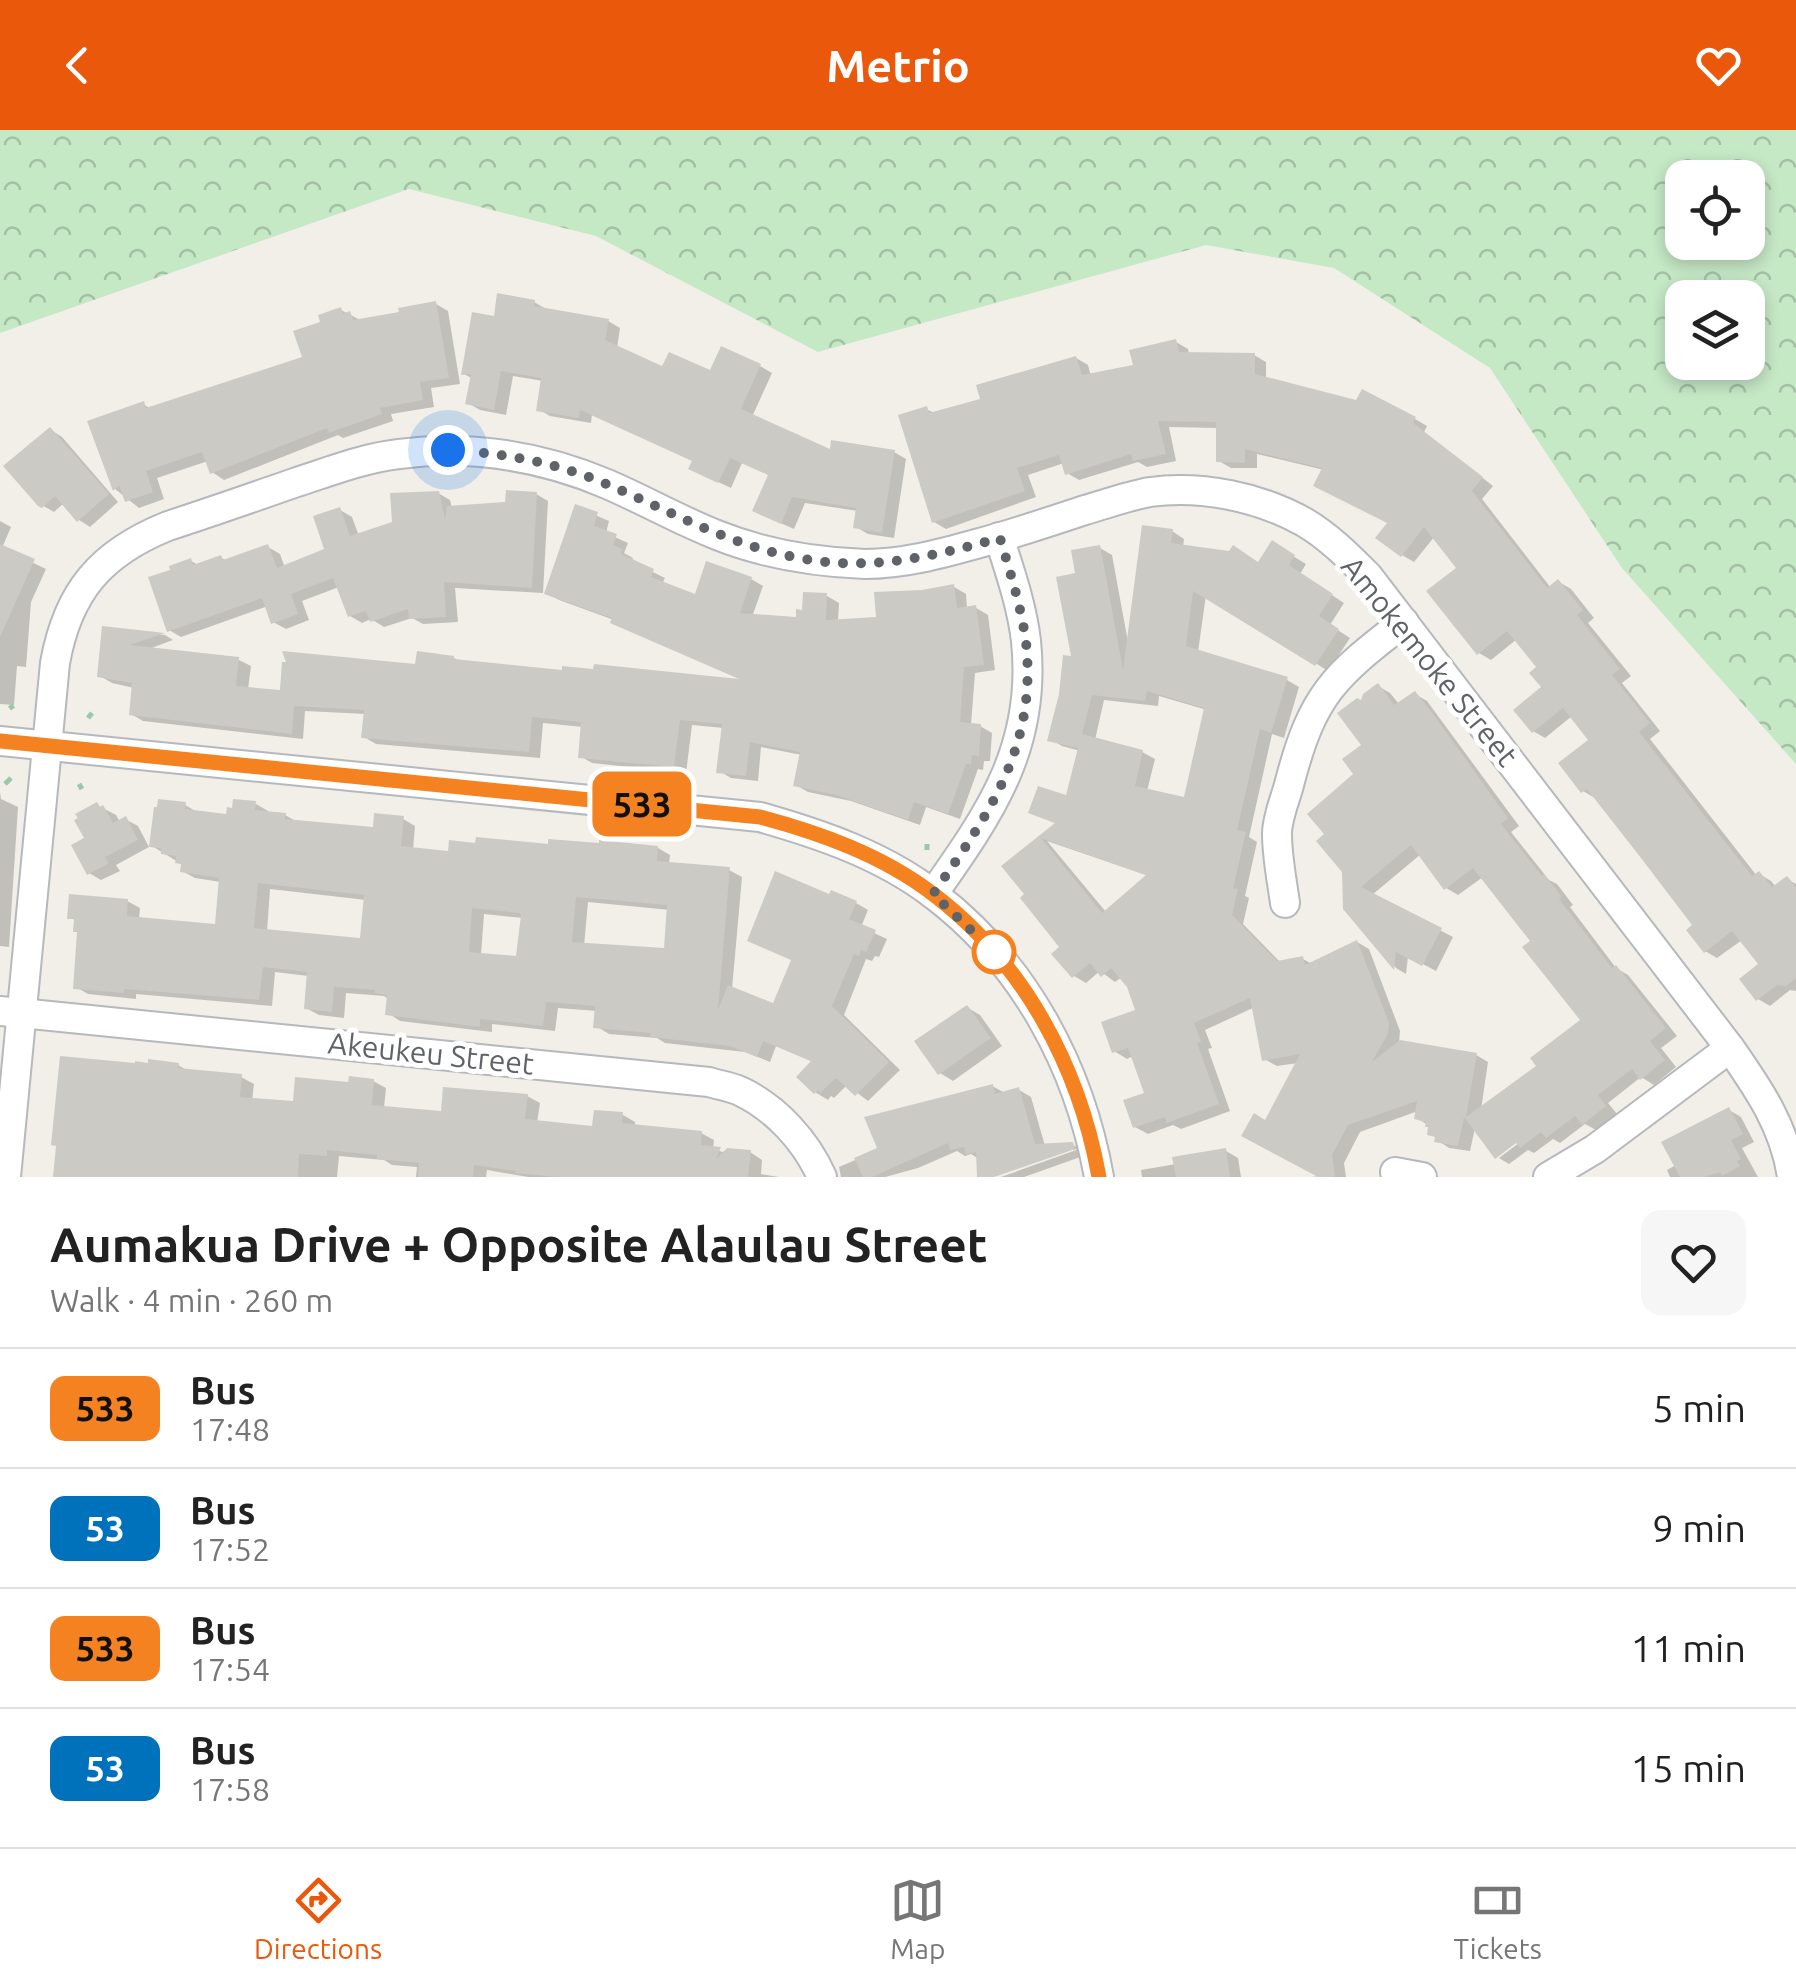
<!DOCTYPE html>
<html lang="en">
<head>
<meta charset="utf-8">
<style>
	body { margin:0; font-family:Ubuntu,sans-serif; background:#f6f6f6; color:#222; height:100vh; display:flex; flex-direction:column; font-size:38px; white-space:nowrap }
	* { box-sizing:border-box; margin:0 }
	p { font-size:32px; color:#767676 }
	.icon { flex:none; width:55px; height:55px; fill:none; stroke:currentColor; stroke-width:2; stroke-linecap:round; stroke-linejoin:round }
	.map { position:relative; height:1047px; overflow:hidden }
	.panel { display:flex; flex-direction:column; background:#fff; flex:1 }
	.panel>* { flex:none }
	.badge { padding:0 20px; border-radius:15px; font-size:35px; line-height:65px }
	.controls { position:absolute; left:1665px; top:30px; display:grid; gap:20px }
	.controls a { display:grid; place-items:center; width:100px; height:100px; border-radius:20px; background:#fff; box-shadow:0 5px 15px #0003; font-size:50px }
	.you { position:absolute; width:50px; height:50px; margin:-25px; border:8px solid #fff; border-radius:50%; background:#1a73e8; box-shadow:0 0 0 15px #1a73e833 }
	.map>.badge { position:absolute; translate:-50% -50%; box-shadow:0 0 0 5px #fff }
	.round { display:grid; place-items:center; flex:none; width:105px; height:105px; border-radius:20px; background:#f6f6f6 }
	.headline { display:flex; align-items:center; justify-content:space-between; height:170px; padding:0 50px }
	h1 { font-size:48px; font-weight:600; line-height:75px }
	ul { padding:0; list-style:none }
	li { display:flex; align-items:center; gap:30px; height:120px; padding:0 50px; border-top:2px solid #e0e0e0 }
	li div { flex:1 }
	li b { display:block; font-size:38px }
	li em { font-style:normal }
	li .badge { min-width:110px; font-weight:700; text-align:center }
	header { display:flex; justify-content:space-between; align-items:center; height:130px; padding:0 50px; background:#ea580c; color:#fff; font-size:45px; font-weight:600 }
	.tabs { display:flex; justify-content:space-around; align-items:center; height:140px; border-top:2px solid #e0e0e0; background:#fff; font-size:28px; color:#767676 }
	.tabs a { display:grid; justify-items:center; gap:5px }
	.tabs .current { color:#ea580c }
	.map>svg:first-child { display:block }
</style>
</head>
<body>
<header><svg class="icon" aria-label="back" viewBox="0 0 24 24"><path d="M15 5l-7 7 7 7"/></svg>Metrio<svg class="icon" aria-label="heart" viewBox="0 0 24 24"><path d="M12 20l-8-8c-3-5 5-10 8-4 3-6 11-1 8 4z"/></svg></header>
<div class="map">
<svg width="1796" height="1047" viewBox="0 0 1796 1047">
	<defs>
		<pattern id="forest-crowns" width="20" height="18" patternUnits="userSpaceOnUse" patternTransform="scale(2.5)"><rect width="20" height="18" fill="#c5e8c5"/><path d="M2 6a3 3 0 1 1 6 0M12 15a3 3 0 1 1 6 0" fill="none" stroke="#a3c0a4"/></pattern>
	</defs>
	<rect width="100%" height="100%" fill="#f1efe8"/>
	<!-- forest -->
	<path fill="url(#forest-crowns)" fill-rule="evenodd" d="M0 0H1796V634L1622 438 1490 238 1334 138 1206 115 818 222 596 106 409 59 0 203ZM1682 48H1748V112H1682ZM1682 168H1748V232H1682Z"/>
	<!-- shadow -->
	<g fill="#0003" fill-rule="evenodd">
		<polygon points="534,172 546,179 608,191 620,198 617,218 664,239 711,244 760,236 772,243 752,287 832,322 894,322 906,329 894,408 868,404 856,397 858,381 805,373 794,399 767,387 770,345 742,333 731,358 703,345 695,331 592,284 591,293 550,286 538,279 543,251 513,246 506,285 480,280 468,273 473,249 464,244 496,189"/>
		<polygon points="436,174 448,181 460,254 431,258 434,277 391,284 393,291 343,308 338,305 224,350 212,342 208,331 157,348 164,369 139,378 115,359 91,293 143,274 151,279 305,228 323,193 341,180 362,191"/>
		<polygon points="1176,212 1188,219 1189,224 1254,225 1266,232 1266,250 1415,289 1427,296 1424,302 1493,356 1482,369 1551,458 1559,452 1571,459 1594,488 1588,493 1631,546 1622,553 1660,601 1650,609 1757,746 1759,744 1771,751 1776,757 1787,749 1796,754 1796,861 1790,860 1770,876 1758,869 1761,835 1742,810 1717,828 1705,821 1696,795 1595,668 1583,661 1591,610 1572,586 1545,608 1533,601 1545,558 1539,538 1517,509 1491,530 1479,523 1459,438 1435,406 1414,432 1402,425 1390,393 1324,340 1257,324 1257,338 1231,338 1219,331 1219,298 1169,297 1176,331 1147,337 1138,332 1079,350 1067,343 1064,333 1028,345 1036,367 946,399 934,392 926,279 936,284 983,270 1076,228 1088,235 1091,246 1136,237"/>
		<polygon points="51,300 62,307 118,372 90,397 79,390 64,373 54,382 40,374"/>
		<polygon points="438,363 450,370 452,378 507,375 536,364 548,371 543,463 455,458 458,492 423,494 412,488 384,497 371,489 362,493 350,486 339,457 302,471 309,490 286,499 273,492 268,476 181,507 169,500 191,431 198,435 221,428 228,431 268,417 280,424 285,438 328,421 340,380 352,387 359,406 395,394"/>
		<polygon points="577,377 609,391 606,403 628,413 624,423 633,428 632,432 665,448 662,454 697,468 751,449 763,456 752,487 798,489 827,466 839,473 838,491 879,489 922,462 954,457 966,464 967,479 976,478 988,485 995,540 975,543 971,595 980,596 992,603 990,631 984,631 983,640 978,639 960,689 926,677 920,695 851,671 808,662 796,655 802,625 761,617 758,651 731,648 719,641 724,598 692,595 686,643 592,633 580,626 583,597 543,593 540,628 376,614 364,607 366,584 305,581 303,609 143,591 131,584 134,558 112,553 100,546 104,499 165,505 173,510 146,520 239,530 251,536 248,559 282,562 418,537 454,528 461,532 564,542 745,551 614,490 559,470 547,463"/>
		<polygon points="0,391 11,397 2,418 46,439 31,472 26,537 17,536 14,575 0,574"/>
		<path d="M1172 401 1184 409 1183 417 1260 434 1273 414 1306 434 1300 444 1344 473 1330 495 1350 508 1328 541 1206 465 1198 522 1287 550 1299 557 1284 608 1272 604 1249 707 1257 712 1245 766 1249 768 1243 794 1281 833 1303 829 1312 834 1357 812 1369 819 1400 901 1399 913 1476 925 1488 932 1481 980 1540 937 1583 890 1534 811 1483 747 1458 765 1446 758 1421 724 1372 765 1453 807 1436 841 1408 826 1406 844 1396 838 1346 778 1345 741 1328 705 1357 645 1365 615 1362 573 1378 556 1390 563 1399 574 1415 564 1427 571 1519 696 1511 702 1549 750 1557 754 1573 775 1570 777 1616 838 1628 845 1677 906 1661 918 1676 937 1654 955 1641 947 1608 973 1617 984 1596 1000 1585 994 1560 1013 1553 1009 1534 1023 1528 1020 1509 1034 1499 1028 1527 1007 1524 1003 1498 1024V1027L1475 998 1470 1021 1449 1018 1437 1010 1431 997 1417 988 1418 981 1360 1002 1344 1033 1346 1047H1312L1320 1046 1266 993 1298 933 1277 936 1264 929 1255 877 1205 900 1212 918 1208 919 1230 981 1181 999 1173 995 1148 1004 1135 997 1147 965 1133 926 1127 929 1114 921 1138 881 1129 856 1122 847 1115 852 1100 841 1086 853 1074 846 1062 817 1028 765 1004 737 1057 694 1031 682 1068 669 1080 621 1062 616 1050 609 1074 529 1078 445 1100 418 1112 425 1128 512ZM1159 566 1207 580 1186 670 1147 661 1155 629 1142 622 1095 610 1104 570 1158 576ZM1047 711 1149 746 1106 782Z"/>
		<polygon points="0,662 1,669 18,677 9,817 0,816"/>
		<path d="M256 674 268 681V683L285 685 299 693 375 700 403 689 415 696 413 720 450 724 550 717 658 718 670 725 669 734 729 740 742 747 732 859 774 877 830 768 856 773 868 780 861 797 887 809 879 827 875 826 872 831 866 829 844 885 900 940 868 971 847 955 834 968 831 966 828 970 815 962 813 932 776 916 770 932 745 922 665 913 657 908 609 904 596 896 597 881 558 878 555 901 492 894V902L400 891 388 883 389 869 384 866 346 863 344 888 319 885 306 878 309 846 275 842 272 876 136 864V869L88 864 76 857 79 803 76 791 70 787 127 771 140 778 139 789 217 796 221 752 195 748 182 741 183 735 152 716 185 675 197 682 228 687ZM270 759 366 770 362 811 267 802ZM588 772 670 780 666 821 584 816ZM484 784 523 788 518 828 481 825Z"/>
		<polygon points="97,675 116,685 120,692 125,689 138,696 149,717 116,735 120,741 101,750 89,743 87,709"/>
		<polygon points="968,878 980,885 1002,916 953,951 940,943"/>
		<polygon points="178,935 190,942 241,947 254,954 252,971 295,974 350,954 373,951 386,958 384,978 443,984 527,966 540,973 537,993 595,999 623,985 635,992 635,997 701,1003 714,1010 713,1019 726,1023 750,1022 762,1030 761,1044 779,1047 528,1047 487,1040 486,1047 416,1047 417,1037 392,1035 384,1030 339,1026 337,1047 55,1047 137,936"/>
		<polygon points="992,956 1005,963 1019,960 1031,967 1045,1016 1073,1015 1086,1022 1086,1025 1024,1047 1001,1047 1079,1019 979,1029 971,1024 965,1026 957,1021 918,1038 885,1047 841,1047 839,1037 881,1019"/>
		<polygon points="1729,980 1741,987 1754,1012 1742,1018 1758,1047 1670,1047 1667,1040 1676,1035"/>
		<polygon points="1226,1021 1238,1028 1241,1047 1142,1047 1141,1040 1176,1034"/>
	</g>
	<!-- building -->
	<g fill="#cccac5" fill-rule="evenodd">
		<polygon points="497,163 535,170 534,176 609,189 605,210 662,236 669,222 710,240 721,216 761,234 741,279 830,319 831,310 895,320 882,403 853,398 856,378 792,367 781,394 752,381 768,345 730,328 718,353 688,339 692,331 580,280 579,288 536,281 541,248 501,241 494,280 465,274 471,244 461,245 472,182 494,186"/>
		<polygon points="436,171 449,248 420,252 423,270 380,278 382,284 329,303 327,298 210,344 202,322 146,341 153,362 125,372 119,355 113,361 87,291 144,271 146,278 302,227 293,201 320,192 318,185 341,177 343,184 350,181 353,190 399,182 398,178"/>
		<polygon points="1176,209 1179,222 1255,223 1255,244 1356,270 1362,259 1416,287 1413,293 1483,347 1472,361 1547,458 1558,449 1583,480 1577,485 1620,539 1612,545 1650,593 1639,602 1752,746 1759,741 1772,757 1787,746 1796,757 1796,848 1786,856 1777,855 1756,871 1739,849 1758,834 1732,801 1704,823 1686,800 1692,795 1641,728 1587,659 1581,663 1558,633 1588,610 1563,578 1532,603 1513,580 1541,557 1529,543 1536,537 1507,501 1477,525 1426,461 1456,438 1424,397 1401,427 1375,408 1387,393 1313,356 1322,338 1245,319 1245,333 1216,332 1216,292 1158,291 1166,324 1133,331 1131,324 1065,345 1059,325 1017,338 1025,361 932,393 898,285 927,276 929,283 980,269 976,255 1076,226 1082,245 1133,235 1129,220"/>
		<polygon points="50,297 109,364 77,392 55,366 42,378 38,376 3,336"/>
		<polygon points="506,360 537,362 532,458 444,452 446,487 409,489 408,479 370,492 366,481 348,487 333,448 291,464 298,484 271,494 262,468 167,502 148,447 170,440 169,436 191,428 193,435 221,425 223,430 268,414 277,438 324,419 313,386 340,377 350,406 392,392 390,363 439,361 445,389 447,376 505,372"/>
		<polygon points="575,374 598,382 594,396 617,404 613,415 622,419 621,424 654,439 651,447 695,464 706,431 752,447 740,483 796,487 796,479 802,480 803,462 827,463 826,490 876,487 874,462 922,460 954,454 957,478 976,475 984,535 964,537 960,592 981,594 979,626 972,625 971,634 966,634 948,684 914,672 908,690 836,665 793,656 800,622 750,612 746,646 716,643 722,594 680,590 674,637 578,628 581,592 532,587 529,622 361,608 364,580 294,576 292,604 129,585 132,553 97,547 102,496 165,503 130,515 239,527 236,556 280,560 282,532 286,532 282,521 415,534 417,521 454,526 454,529 562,540 562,536 593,539 594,534 739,549 610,493 612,488 544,464"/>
		<path d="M1142 395 1173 399 1171 413 1229 421 1233 415 1258 432 1272 410 1295 425 1289 435 1333 464 1319 486 1339 499 1315 536 1193 461 1186 516 1288 547 1271 603 1260 599 1237 700 1246 702 1233 758 1238 759 1232 785 1277 831 1303 826 1305 835 1357 810 1389 893 1388 903 1372 932 1400 910 1477 923 1466 987 1536 936 1530 928 1580 890 1522 817 1530 811 1473 738 1444 760 1411 715 1361 757 1442 798 1422 836 1396 822 1394 840 1343 779 1342 742 1316 711 1324 704 1307 684 1353 644 1342 629 1361 615 1337 583 1357 568 1361 570 1363 564 1378 553 1394 575 1415 561 1433 584 1508 688 1501 694 1542 746 1544 744 1562 767 1559 769 1612 838 1616 835 1666 898 1650 911 1665 930 1640 950 1632 939 1598 965 1606 976 1582 995 1575 986 1546 1008 1541 1002 1520 1018 1516 1013 1495 1029 1464 987 1458 1016 1434 1012 1435 1007 1427 1005 1428 997H1425L1426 992 1414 989 1417 971 1348 995 1332 1025 1335 1047H1318L1241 1006 1254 983 1265 990 1300 924 1262 931 1250 868 1194 893 1201 911 1197 913 1219 974 1166 993 1165 987 1133 998 1123 970 1144 963 1128 918 1112 923 1101 892 1135 880 1127 857 1111 838 1101 847 1090 833 1072 848 1051 824 1059 817 1020 768 1024 764 1001 736 1055 693 1028 683 1038 656 1066 665 1078 618 1047 611 1059 564 1063 525 1071 526 1056 447 1075 443 1071 420 1100 415 1123 540ZM1147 561 1204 578 1184 667 1135 656 1143 620 1082 604 1092 565 1145 571ZM1041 708 1146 745 1102 783Z"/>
		<polygon points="0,414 35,429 0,507"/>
		<path d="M158 669 186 672 185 679 226 684 227 677 232 678 233 669 256 671 255 680 286 683 285 689 373 697 374 683 404 686 401 716 448 721 449 710 475 713 476 707 548 714V709L599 713V710L658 716 657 731 730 737 718 880 728 855 773 873 791 830 747 811 775 741 829 764 831 760 857 771 849 789 876 800 866 822 861 820 859 826 854 824 832 876 889 932 855 966 836 948 820 963 818 960 814 964 796 947 811 931 763 911 757 927 730 916 650 907 651 903 593 898 595 876 546 872 543 896 480 889V897L385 885 387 865 375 863V860L334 857 332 882 304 879 307 842 263 837 259 870 124 859V863L73 859 77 802H73L74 789H67L69 764 128 769 127 786 215 794 219 748 180 742 181 734 175 733 176 726 161 724V718L149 717 154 677H157ZM258 753 364 765 360 808 254 798ZM576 767 667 775 664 818 572 812ZM472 778 519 783 521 785 516 826 469 822Z"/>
		<polygon points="97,672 100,677 103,675 113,693 126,686 138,710 105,727 109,733 87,745 71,715 84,708 74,690 78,688 75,684"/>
		<polygon points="967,875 991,908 938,945 914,911"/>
		<polygon points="60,926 135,933 135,931 148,933 148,929 179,933 178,938 242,944 240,967 293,971 295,947 348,952 349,946 374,949 372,975 441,981 443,957 528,964 525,989 592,996 594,980 623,982 622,993 702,1001 701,1015 721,1017 716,1029 727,1018 751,1020 748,1047 556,1047 515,1043 516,1041 474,1035 473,1047 418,1047 419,1033 377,1029 377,1025 327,1020 327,1026 299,1024 298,1047 53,1047 56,1016 51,1015"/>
		<polygon points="993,954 995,964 1019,957 1035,1014 1073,1012 1075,1019 994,1047 977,1047 976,1022 966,1024 964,1017 950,1020 948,1013 872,1047 863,1047 854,1028 877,1018 864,987"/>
		<polygon points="1729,977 1743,1004 1731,1010 1741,1029 1737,1031 1740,1036 1722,1046 1720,1042 1704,1047 1680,1047 1661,1012"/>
		<polygon points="1226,1018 1230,1047 1176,1047 1172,1027"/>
	</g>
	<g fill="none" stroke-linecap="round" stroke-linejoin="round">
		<defs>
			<g id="minor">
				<path d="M0 611 760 687C820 704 882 725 933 764 1024 833 1079 936 1099 1047"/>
				<path d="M933 764C990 683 1037 617 1026 511 1022 476 1010 442 999 407"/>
				<path d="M1285 773C1282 751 1277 727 1277 704 1277 687 1286 668 1290 651 1313 564 1334 546 1404 492"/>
				<path d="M0 881 709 952C719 955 731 957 740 961 776 978 806 1011 822 1047"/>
				<polyline points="1395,1042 1422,1047"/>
				<path d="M6 1047 55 533C68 461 101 423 168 396 211 382 254 367 297 352 331 341 364 328 399 324 470 315 541 326 607 354 644 370 679 390 717 405 764 424 814 432 865 434 903 434 940 424 976 414 1013 404 1049 392 1085 380 1106 374 1128 366 1150 362 1202 355 1259 367 1304 392 1328 406 1348 426 1368 446L1730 918C1758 958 1785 997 1792 1047"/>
				<polyline points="1548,1047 1595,1019 1730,918"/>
			</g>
		</defs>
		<!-- minor casing -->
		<use href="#minor" stroke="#b5b8bc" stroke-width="32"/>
		<!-- path -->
		<g stroke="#9cc7a9" stroke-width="5" stroke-dasharray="10 5" stroke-linecap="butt">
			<polyline points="10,575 13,579"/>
			<polyline points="88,588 92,583"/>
			<polyline points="5,654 11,648"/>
			<polyline points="79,654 82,659"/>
			<polyline points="927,714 927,720"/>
		</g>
		<!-- minor -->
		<use href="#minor" stroke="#fff" stroke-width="28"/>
	</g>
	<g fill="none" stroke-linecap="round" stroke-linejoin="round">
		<defs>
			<path id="line" d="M0 611 760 687C820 703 882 725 933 764 1024 833 1079 936 1099 1047"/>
		</defs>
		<!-- line casing -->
		<use href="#line" stroke="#fff" stroke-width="22"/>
		<!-- line -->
		<use href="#line" stroke="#f58220" stroke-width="15"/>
		<!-- walk -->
		<path stroke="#5f6368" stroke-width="10" stroke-dasharray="0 18" d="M448 320C502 323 554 332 604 353 666 379 723 412 789 426 864 443 927 428 1000 408 1010 442 1021 476 1026 512 1037 616 990 683 933 764L994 822"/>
	</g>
	<!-- markers -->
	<circle fill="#fff" stroke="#f58220" stroke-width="5" cx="994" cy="822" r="20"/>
	<g text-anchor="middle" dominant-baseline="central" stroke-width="10" stroke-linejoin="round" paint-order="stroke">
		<!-- street labels -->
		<g font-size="30" fill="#5f6368" stroke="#fff">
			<text transform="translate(1430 531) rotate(51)">Amokemoke Street</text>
			<text transform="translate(431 923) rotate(6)">Akeukeu Street</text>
		</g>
	</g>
</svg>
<div class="controls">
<a><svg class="icon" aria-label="locate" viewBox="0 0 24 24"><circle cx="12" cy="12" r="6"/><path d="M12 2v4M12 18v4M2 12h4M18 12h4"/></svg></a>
<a><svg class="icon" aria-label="layers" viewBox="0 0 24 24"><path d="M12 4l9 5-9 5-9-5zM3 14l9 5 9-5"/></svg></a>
</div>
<div class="you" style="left:448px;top:320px"></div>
<b class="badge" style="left:642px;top:674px;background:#f58220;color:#111">533</b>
</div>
<section class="panel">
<div class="headline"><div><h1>Aumakua Drive + Opposite Alaulau Street</h1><p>Walk · 4 min · 260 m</p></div><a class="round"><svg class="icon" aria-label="heart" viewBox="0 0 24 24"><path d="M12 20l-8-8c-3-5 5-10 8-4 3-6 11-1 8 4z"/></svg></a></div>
<ul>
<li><span class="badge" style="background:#f58220;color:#111">533</span><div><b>Bus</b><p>17:48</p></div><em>5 min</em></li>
<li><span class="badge" style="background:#0072bc;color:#fff">53</span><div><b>Bus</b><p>17:52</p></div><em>9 min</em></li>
<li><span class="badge" style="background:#f58220;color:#111">533</span><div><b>Bus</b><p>17:54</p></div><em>11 min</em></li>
<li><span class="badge" style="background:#0072bc;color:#fff">53</span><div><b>Bus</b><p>17:58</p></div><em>15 min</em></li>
</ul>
</section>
<nav class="tabs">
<a class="current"><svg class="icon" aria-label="directions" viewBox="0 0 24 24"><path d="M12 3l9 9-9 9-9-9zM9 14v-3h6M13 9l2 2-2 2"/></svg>Directions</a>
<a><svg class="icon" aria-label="map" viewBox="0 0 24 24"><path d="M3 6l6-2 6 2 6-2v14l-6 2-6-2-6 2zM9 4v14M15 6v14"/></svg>Map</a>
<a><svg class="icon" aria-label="tickets" viewBox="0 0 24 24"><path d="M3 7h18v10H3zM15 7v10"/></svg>Tickets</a>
</nav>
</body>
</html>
